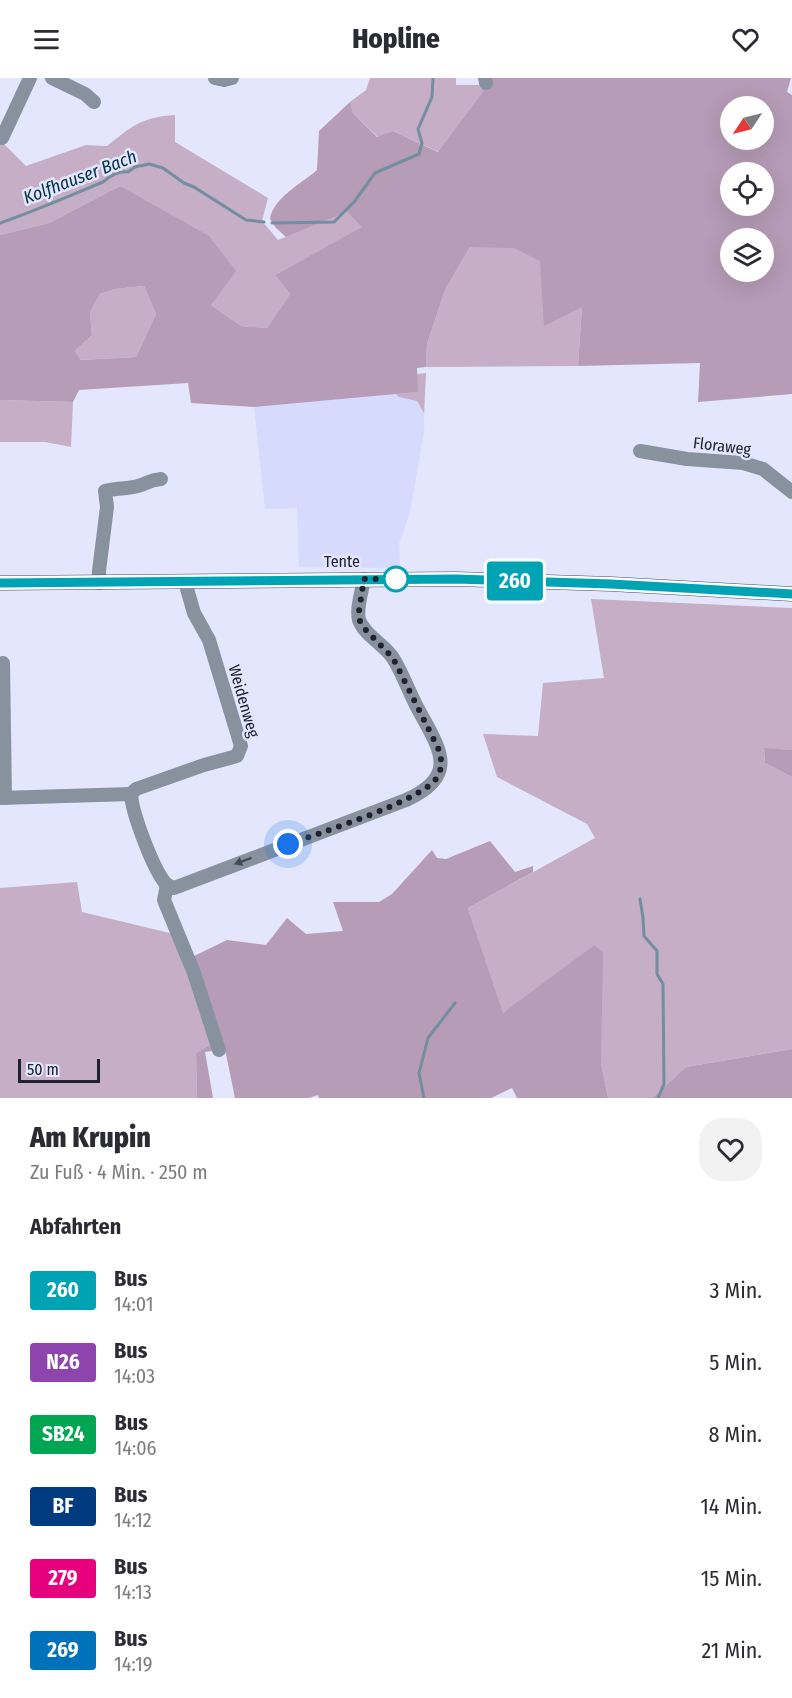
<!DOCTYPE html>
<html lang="de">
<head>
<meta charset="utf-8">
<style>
	body { margin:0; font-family:"Fira Sans Condensed",sans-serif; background:#f2f2f3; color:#2b2b33; height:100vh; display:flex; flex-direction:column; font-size:22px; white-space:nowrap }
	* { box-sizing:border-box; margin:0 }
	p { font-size:20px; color:#7c7c81 }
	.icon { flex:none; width:33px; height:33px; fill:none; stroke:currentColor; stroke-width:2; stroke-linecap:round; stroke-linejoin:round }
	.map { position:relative; height:1020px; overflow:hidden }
	.side { display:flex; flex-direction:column; background:#fff; flex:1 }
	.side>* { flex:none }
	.badge { padding:0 12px; border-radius:4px; font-size:21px; line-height:39px }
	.needle { width:39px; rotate:235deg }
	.buttons { position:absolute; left:720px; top:18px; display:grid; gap:12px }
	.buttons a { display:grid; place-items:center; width:54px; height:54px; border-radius:50%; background:#fff; box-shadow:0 6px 24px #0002; font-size:30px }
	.scale { position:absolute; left:18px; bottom:15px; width:82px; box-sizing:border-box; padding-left:6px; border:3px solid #20222f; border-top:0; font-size:16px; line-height:21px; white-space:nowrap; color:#20222f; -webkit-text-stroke:4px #e3e6fc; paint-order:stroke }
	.you { position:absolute; width:30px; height:30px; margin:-15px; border:4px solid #fff; border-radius:50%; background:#1a73e8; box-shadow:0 0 0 9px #1a73e833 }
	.map>.badge { position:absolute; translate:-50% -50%; box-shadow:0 0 0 3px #fff }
	h2 { padding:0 30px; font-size:22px; line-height:54px }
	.round { display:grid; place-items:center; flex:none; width:63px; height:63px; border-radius:24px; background:#f2f2f3 }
	.head { display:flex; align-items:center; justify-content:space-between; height:102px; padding:0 30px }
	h1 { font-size:28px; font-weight:800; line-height:45px }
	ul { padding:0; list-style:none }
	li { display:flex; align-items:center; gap:18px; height:72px; padding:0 30px }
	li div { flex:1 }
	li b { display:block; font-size:22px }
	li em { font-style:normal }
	li .badge { min-width:66px; font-weight:700; text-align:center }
	header { display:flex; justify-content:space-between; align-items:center; height:78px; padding:0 30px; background:#fff; font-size:27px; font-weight:800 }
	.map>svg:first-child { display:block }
</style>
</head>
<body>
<header><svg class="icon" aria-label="menu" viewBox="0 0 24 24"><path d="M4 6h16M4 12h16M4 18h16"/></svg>Hopline<svg class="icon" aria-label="heart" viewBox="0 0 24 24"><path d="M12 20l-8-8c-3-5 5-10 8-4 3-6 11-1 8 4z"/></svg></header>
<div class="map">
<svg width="792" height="1020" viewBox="0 0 792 1020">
	<rect width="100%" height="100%" fill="#e3e6fc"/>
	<!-- built -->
	<polygon fill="#d6dbfd" points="418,314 425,322 424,354 410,434 399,466 400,490 299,489 297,430 265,431 254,329"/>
	<!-- green -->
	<g fill="#c5aec6">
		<polygon points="370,0 456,0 456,7 481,7 484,14 439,74 393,53 378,59 353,35 350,24 366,12"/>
		<polygon points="566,26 582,229 578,288 426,289 427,266 445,212 470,169 512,169"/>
		<path d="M175 37V64L268 120 262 143 278 162 347 134 363 149 275 197 290 216 267 250 241 248 211 227 120 108 49 145 0 157V67L3 65 26 88 86 67 107 68C132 48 142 39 175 37Z"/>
		<polygon points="144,208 156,236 136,279 79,282 75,273 92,257 90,234 100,216 115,211"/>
		<polygon points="426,295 424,335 417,323 399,319 396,316 417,314 417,296"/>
		<polygon points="0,322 73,324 71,369 45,364 0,364"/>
		<polygon points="591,521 792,530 792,672 764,671 765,685 792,699 792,971 686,989 652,1020 608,1020 601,985 594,867 503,936 468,830 595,760 587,746 497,699 483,656 538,658 543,605 604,600"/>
		<polygon points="77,804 82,834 174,856 213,965 196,975 197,1020 0,1020 0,810"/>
	</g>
	<!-- forest -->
	<g fill="#b69cb7" fill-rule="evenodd">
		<path d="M490 0H791L787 14 792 17V316L698 324 700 285 578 288 582 229 544 248 540 183 514 170 470 169 445 212 427 266 426 289 417 290 418 314 254 329 191 325 188 305 79 312 73 324 0 322V157L49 145 120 108 209 158 236 193 211 227 241 248 267 250 290 216 275 197 362 149 347 134 286 159 276 150 270 141C273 120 301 106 317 92L319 53 350 24 353 35 377 59 393 53 438 74 483 14 481 7ZM730 28H764V62H730ZM730 94H764V128H730ZM730 160H764V194H730ZM144 208 156 236 136 279 80 282 75 273 92 257 90 234 100 216 115 211Z"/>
		<polygon points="764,670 792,672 792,699 765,685"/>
		<polygon points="490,763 515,794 533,788 533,794 468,830 503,935 594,867 603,875 601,985 608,1020 517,1020 512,1010 491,1020 319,1020 318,1017 309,1020 235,1020 225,971 205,974 213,1020 197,1020 196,975 213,965 192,879 227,862 266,867 287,840 306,856 343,853 333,824 379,824 392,816 432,772 437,780 446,781"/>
		<polygon points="792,971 792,1020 652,1020 686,989"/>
	</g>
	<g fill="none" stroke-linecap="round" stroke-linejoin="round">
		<!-- stream -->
		<g stroke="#738ea0" stroke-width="3">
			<path d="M0 145C35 133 69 118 103 104 110 98 119 93 128 94L135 89 149 86 163 90 184 105 194 109 246 142 264 144"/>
			<polyline points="272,145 334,144 354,124 375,95 419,76 422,65 418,51 432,19 433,0"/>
			<polyline points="640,821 643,840 644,858 657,873 657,896 663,906 664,1006 658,1020"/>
			<polyline points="424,1020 419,995 428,960 455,925"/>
		</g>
		<!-- street -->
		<g stroke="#88929f" stroke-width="14">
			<polyline points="52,0 85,16 94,24"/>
			<polyline points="215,0 224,2 232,0"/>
			<polyline points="485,0 486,5"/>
			<polyline points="2,60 30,0"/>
			<polyline points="640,373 687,381 743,385 763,391 792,414"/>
			<path d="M99 505V493L107 429 105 413C116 410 127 411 138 408 148 405 149 402 161 401"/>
			<polyline points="3,585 5,720"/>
			<polyline points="0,720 131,716"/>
			<path d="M167 807 174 810 406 722C462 697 438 669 417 629 409 614 402 594 393 580 384 566 365 558 359 542 356 531 362 513 364 501"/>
			<path d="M167 807C154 794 132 735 131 716L136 711 204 687 237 678 241 668 209 562 194 535 185 504"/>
			<polyline points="167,807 164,822 194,895 219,972"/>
		</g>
		<!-- primary -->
		<polyline stroke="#3c4d63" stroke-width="15" points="0,505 456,501 611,506 792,516"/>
	</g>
	<!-- one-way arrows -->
	<defs><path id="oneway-solid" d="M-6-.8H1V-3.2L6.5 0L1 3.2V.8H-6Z" transform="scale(1.5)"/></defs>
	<use fill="#444956" href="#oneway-solid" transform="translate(243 783) rotate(160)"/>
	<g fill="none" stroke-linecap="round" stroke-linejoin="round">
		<defs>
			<polyline id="line" points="0,505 456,501 611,506 792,516"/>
		</defs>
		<!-- line casing -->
		<use href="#line" stroke="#fff" stroke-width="14"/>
		<!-- line -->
		<use href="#line" stroke="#00a3b4" stroke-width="9"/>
		<!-- walk -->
		<path stroke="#20222f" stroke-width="6" stroke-dasharray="0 10.8" d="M288 766C318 756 420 723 436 701 443 691 442 680 438 670L393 580 364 550 360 543 359 533 364 501H396"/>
	</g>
	<!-- markers -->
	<circle fill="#fff" stroke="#00a3b4" stroke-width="3" cx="396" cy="501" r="12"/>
	<g text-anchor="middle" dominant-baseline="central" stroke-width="5" stroke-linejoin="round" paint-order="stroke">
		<!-- street labels -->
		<g font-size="16" fill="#20222f" stroke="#e3e6fc">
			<text transform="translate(722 368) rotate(7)">Floraweg</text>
			<text x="342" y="483">Tente</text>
			<text transform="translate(244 623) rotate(74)">Weidenweg</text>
		</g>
		<!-- water labels -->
		<g font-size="18" font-style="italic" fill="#003147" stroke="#e3e6fc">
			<text transform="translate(80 99) rotate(-21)">Kolfhauser Bach</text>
		</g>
	</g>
</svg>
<div class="buttons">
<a><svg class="needle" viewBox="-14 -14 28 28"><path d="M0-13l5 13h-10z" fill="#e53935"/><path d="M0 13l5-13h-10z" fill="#7c7c81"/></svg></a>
<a><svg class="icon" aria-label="locate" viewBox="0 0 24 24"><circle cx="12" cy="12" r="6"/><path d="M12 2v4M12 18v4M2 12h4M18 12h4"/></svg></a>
<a><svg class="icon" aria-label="layers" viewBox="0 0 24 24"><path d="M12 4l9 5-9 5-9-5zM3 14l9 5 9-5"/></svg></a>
</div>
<div class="scale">50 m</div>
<div class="you" style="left:288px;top:766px"></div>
<b class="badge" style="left:515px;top:503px;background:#00a3b4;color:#fff">260</b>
</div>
<section class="side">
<div class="head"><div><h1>Am Krupin</h1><p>Zu Fuß · 4 Min. · 250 m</p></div><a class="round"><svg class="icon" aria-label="heart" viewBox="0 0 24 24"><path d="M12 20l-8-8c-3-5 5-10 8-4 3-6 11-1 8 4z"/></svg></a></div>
<h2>Abfahrten</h2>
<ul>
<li><span class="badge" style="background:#00a3b4;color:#fff">260</span><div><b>Bus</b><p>14:01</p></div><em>3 Min.</em></li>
<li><span class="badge" style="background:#8e44ad;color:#fff">N26</span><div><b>Bus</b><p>14:03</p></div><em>5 Min.</em></li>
<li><span class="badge" style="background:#00a651;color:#fff">SB24</span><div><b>Bus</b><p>14:06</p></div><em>8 Min.</em></li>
<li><span class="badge" style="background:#003b80;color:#fff">BF</span><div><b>Bus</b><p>14:12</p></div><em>14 Min.</em></li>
<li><span class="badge" style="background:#e6007e;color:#fff">279</span><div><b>Bus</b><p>14:13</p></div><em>15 Min.</em></li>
<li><span class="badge" style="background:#0072bc;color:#fff">269</span><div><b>Bus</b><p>14:19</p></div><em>21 Min.</em></li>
</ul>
</section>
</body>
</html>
